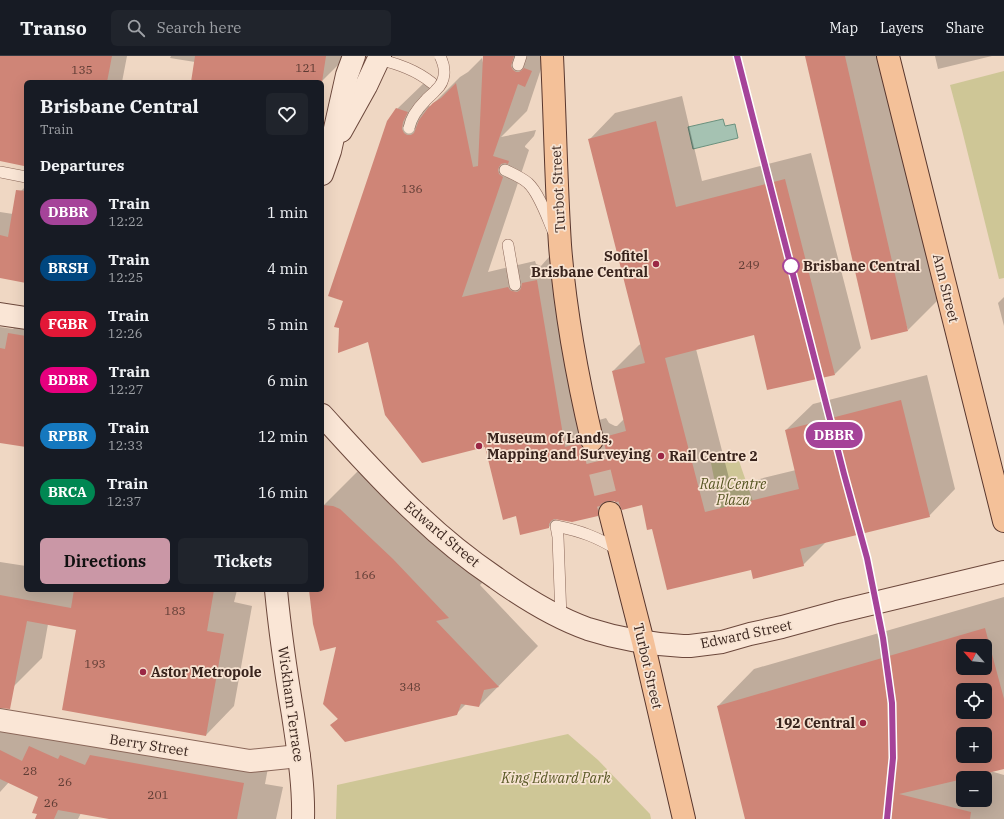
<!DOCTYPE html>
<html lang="en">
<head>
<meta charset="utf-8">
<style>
	body { margin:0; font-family:"IBM Plex Serif",serif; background:#20242c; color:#f1f3f6; height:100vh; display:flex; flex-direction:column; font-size:15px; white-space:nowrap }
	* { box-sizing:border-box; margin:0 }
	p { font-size:13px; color:#9ea1a6 }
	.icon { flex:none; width:22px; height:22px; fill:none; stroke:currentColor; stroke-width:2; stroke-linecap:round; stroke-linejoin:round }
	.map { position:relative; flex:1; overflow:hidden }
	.panel { position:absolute; left:24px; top:24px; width:300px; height:512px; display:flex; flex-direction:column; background:#171b24; border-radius:6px; box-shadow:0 4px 16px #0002 }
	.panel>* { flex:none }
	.badge { padding:0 8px; border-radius:13px; font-size:14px; line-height:26px }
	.needle { width:26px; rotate:297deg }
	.fabs { position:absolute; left:956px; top:583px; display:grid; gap:8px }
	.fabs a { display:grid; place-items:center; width:36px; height:36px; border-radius:6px; background:#171b24; box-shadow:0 4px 16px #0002; font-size:20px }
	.map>.badge { position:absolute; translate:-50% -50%; box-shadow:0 0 0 2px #fff }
	h2 { padding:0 16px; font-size:15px; line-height:36px }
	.round { display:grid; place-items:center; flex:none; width:42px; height:42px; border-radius:6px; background:#20242c }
	.headline { display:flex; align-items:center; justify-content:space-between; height:68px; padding:0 16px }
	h1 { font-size:19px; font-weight:700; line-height:30px }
	.primary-button { display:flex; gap:8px; margin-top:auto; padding:8px 16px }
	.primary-button a { flex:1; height:46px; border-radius:6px; background:#ca97a6; color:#111; font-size:16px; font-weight:700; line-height:46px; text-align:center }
	.primary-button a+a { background:#20242c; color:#f1f3f6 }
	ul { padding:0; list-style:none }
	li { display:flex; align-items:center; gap:12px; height:56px; padding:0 16px }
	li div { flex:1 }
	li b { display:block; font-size:15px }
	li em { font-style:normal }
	li .badge { min-width:44px; font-weight:700; text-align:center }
	header { display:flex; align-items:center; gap:24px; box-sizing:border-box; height:56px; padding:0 20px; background:#171b24; border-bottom:1px solid #363941 }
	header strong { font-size:19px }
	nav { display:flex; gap:22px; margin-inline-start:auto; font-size:14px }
	.search { width:280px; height:36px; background:#20242c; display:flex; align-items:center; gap:10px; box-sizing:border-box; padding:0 14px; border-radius:6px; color:#9ea1a6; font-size:15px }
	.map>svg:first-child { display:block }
</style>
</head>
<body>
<header>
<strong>Transo</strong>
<div class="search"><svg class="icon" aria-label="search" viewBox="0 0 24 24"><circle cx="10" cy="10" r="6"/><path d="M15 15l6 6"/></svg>Search here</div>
<nav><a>Map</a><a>Layers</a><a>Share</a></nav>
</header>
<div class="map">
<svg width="1004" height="763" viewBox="0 0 1004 763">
	<rect width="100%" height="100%" fill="#efd7c3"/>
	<!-- green -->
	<g fill="#cec696">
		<polygon points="1004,15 1004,222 999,223 962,74 950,29"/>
		<polygon points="739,405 757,457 720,452 711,407"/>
		<polygon points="568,678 598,704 650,758 651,763 336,763 337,729"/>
	</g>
	<!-- water -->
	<polygon fill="#a5c2b2" stroke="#6b917e" points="723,63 725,70 735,68 738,82 693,93 688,71"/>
	<!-- shadow -->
	<g fill="#0003" fill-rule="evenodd">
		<polygon points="0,0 127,0 122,26 26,26 26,106 23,108 0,104"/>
		<polygon points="171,0 344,0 343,4 321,26 192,26 195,6 170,2"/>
		<polygon points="486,0 554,0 541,13 527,55 501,81 536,74 534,80 525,90 525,91 529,94 488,216 535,205 536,208 541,210 549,201 563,198 592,366 606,362 609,367 615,370 617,370 624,363 613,315 639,289 641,288 589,84 615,57 682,40 702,125 811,97 861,292 835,318 754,278 696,293 731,430 796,414 786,374 813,348 927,319 955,433 929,460 827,485 803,509 751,513 653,472 643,448 619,447 612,444 597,459 557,463 549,471 517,459 486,390 368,284 344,244 397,53 424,27 433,30 428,47 430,51 460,21 468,16 482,2 492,51"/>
		<polygon points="806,0 880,0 937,245 908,274"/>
		<polygon points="935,0 992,0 938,13"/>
		<polygon points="26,130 26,226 0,221 0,156 13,158 21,135"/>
		<polygon points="1004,241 1004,270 998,247"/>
		<polygon points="26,260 26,390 0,386 0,271 13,273"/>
		<polygon points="362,411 488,521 480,529 538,590 479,650 466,648 456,658 331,669 339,662 338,589 310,534 322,534 322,451"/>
		<polygon points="0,506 26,510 26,534 237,534 234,546 252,550 234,650 206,679 77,573 48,568 42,602 13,631 0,628"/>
		<path d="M1004 541V712L990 715 1004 719V763H746L718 650 754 613ZM963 590H985V612H963ZM963 634H985V656H963ZM963 678H985V700H963ZM963 722H985V744H963Z"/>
		<polygon points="0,658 270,701 265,728 283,731 276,763 114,763 81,757 78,763 36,763 38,758 39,740 9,726 0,736"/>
	</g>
	<!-- building -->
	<g fill="#cf8577" fill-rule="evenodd">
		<polygon points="0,0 112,0 107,26 26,26 26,96 24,110 0,105"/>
		<polygon points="195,0 326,0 322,26 191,26"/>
		<polygon points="483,0 514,0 511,10 513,14 516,16 519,16 522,14 524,12 532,15 525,31 518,28 493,100 509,105 508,108 505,107 501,108 499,111 498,114 499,118 503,121 462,241 508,231 510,234 512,235 517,236 520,234 521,232 522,227 537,224 565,391 580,387 583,393 588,396 595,396 601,393 604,388 604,381 626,375 612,315 645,307 588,83 656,65 676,151 785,123 835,319 767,334 754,279 665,302 705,456 799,433 785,374 901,344 930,461 800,493 804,510 753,523 751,514 667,534 652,473 647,474 642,449 622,454 619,448 614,445 607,445 601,448 598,454 598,460 572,466 554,463 551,465 549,468 549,472 520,479 516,460 503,464 485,391 422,407 385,359 368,286 338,297 339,272 334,271 343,245 328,240 387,65 396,52 408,56 403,66 402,73 404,77 407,79 411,79 414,77 419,64 428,52 433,47 441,42 456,27 473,111 478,110"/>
		<polygon points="805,0 845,0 908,275 871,284"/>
		<polygon points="16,134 26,135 26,227 0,222 0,179 8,181"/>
		<polygon points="8,277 26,280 26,391 0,387 0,292 5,293"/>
		<polygon points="322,449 333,450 340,453 393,503 449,562 436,565 499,631 484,634 479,651 461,648 457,659 345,686 330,669 338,663 323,648 336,591 320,595 313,568 309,534 322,534"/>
		<polygon points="74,534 214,534 207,575 224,578 206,680 62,654 76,574 27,565 10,653 0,652 0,539 71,552"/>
		<path d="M985 572 1004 643V713L967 722H963V723L899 738 971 756 970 763H745L717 650ZM963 590H985V612H963ZM963 634H985V656H963ZM963 678H985V700H963Z"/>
		<polygon points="29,690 58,703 60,699 85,709 90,699 244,727 237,763 109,763 58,754 54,763 35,763 37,758 32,757 38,741 0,723 0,694 22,705"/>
	</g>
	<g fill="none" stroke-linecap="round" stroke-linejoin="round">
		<!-- primary-tunnel -->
		<polyline stroke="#cbb3a2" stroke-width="22" stroke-dasharray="22 11" stroke-linecap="butt" points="592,384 610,457"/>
		<defs>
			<g id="lane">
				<path d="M378 3C398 8 416 14 432 27"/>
				<polyline points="518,9 521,0"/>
				<path d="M505 114C513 118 521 121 528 127 539 137 547 161 553 175"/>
				<polyline points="0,116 26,121"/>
				<polyline points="508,189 515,229"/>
				<path d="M561 562 558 481 556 470C581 475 597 481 618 494"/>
			</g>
			<polyline id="street" points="0,664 250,705 299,700"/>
			<g id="secondary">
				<polyline points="341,75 366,30 380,0"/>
				<polyline points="322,118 330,95 347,19 354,0"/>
				<polyline points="0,258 26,262"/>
				<path d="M322 359C353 393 384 428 418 459 442 482 468 503 496 522 524 542 554 561 588 573 619 583 650 588 683 590H690L722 586 750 578 782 571 837 556 1004 516"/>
				<path d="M276 534C280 576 286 617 293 659 298 693 304 728 303 763"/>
			</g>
			<g id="primary">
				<path d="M552 0C555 63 556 126 560 189 565 255 577 320 592 384"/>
				<polyline points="888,0 1004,465"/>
				<polyline points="610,457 643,586 684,763"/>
			</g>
		</defs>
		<!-- lane casing -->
		<use href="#lane" stroke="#8a6759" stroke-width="12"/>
		<!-- street casing -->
		<use href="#street" stroke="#8a6759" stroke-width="24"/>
		<!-- secondary casing -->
		<use href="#secondary" stroke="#6c483c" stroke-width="24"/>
		<!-- primary casing -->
		<use href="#primary" stroke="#58362d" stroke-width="24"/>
		<!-- lane -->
		<use href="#lane" stroke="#fae6d6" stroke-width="11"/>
		<!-- street -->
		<use href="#street" stroke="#fae6d6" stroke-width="22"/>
		<!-- secondary -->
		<use href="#secondary" stroke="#fae6d6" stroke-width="22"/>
		<!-- primary -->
		<use href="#primary" stroke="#f4c199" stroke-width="22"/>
		<defs>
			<path id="lane-bridge" d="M409 72C411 62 418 52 425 45 428 41 433 38 436 34 446 25 446 12 440 0"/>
		</defs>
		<!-- lane-bridge casing -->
		<use href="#lane-bridge" stroke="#8a6759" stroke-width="12" stroke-linecap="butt"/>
		<!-- lane-bridge -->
		<use href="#lane-bridge" stroke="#fae6d6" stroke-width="11"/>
	</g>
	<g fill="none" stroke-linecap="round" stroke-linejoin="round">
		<defs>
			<polyline id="line" points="737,0 844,418 867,502 883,582 892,647 893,702 887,763"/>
		</defs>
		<!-- line casing -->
		<use href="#line" stroke="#fff" stroke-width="9"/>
		<!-- line -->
		<use href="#line" stroke="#a54399" stroke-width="6"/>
	</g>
	<!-- markers -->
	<g fill="#9b2745" stroke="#f7e3d2" stroke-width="1.5">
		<circle cx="656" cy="208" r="4"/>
		<circle cx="479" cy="390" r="4"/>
		<circle cx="661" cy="400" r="4"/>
		<circle cx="143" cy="616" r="4"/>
		<circle cx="863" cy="667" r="4"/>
	</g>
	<circle fill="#fff" stroke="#a54399" stroke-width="2" cx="791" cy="210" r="8"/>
	<g text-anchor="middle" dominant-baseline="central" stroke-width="3.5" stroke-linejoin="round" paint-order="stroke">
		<!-- number labels -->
		<g font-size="12" fill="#5e3c34">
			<text x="306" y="11">121</text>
			<text x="82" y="13">135</text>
			<text x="412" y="132">136</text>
			<text x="749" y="208">249</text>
			<text x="365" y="518">166</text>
			<text x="175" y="554">183</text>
			<text x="95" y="607">193</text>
			<text x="410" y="630">348</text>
			<text x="30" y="714">28</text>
			<text x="65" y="725">26</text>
			<text x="158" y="738">201</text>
			<text x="51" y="746">26</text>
		</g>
		<!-- street labels -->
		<g font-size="14" fill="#39241d" stroke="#f7e3d2">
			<text transform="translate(558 133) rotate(-93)">Turbot Street</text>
			<text transform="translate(946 232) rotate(76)">Ann Street</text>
			<text transform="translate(442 478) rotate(40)">Edward Street</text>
			<text transform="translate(746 578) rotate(-12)">Edward Street</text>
			<text transform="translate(648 610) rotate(77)">Turbot Street</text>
			<text transform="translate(291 648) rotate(82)">Wickham Terrace</text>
			<text transform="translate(149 689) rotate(9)">Berry Street</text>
		</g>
		<!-- poi labels -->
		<g font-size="14" font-weight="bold" fill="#39241d" stroke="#f7e3d2" text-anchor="start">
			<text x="648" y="200" text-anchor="end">Sofitel<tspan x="648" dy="16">Brisbane Central</tspan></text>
			<text x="487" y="382">Museum of Lands,<tspan x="487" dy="16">Mapping and Surveying</tspan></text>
			<text x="669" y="400">Rail Centre 2</text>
			<text x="151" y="616">Astor Metropole</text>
			<text x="855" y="667" text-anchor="end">192 Central</text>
		</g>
		<!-- stop labels -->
		<g font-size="14" font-weight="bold" fill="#39241d" stroke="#f7e3d2" text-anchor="start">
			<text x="803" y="210">Brisbane Central</text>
		</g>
		<!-- park labels -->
		<g font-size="14" font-style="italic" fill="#565623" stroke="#f7e3d2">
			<text x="733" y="428">Rail Centre<tspan x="733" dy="16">Plaza</tspan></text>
			<text x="556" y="722">King Edward Park</text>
		</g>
	</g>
</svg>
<div class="fabs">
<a><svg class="needle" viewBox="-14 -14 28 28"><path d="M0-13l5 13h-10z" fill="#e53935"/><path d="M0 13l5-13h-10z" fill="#9ea1a6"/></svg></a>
<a><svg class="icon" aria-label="locate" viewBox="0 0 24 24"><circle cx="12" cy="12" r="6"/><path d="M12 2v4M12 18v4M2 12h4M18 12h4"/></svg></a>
<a>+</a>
<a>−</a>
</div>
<b class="badge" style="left:834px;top:379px;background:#a54399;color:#fff">DBBR</b>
<section class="panel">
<div class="headline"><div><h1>Brisbane Central</h1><p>Train</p></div><a class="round"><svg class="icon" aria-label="heart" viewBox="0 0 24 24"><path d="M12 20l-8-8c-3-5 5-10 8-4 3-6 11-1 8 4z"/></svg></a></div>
<h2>Departures</h2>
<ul>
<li><span class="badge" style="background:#a54399;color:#fff">DBBR</span><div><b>Train</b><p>12:22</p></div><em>1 min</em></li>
<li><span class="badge" style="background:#00467f;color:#fff">BRSH</span><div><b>Train</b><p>12:25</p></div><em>4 min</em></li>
<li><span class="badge" style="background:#e31837;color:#fff">FGBR</span><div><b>Train</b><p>12:26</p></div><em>5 min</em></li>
<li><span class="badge" style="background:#e6007e;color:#fff">BDBR</span><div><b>Train</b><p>12:27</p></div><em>6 min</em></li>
<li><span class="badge" style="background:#1578be;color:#fff">RPBR</span><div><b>Train</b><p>12:33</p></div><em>12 min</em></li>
<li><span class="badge" style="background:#008752;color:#fff">BRCA</span><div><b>Train</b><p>12:37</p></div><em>16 min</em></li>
</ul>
<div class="primary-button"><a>Directions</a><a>Tickets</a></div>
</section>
</div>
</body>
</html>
